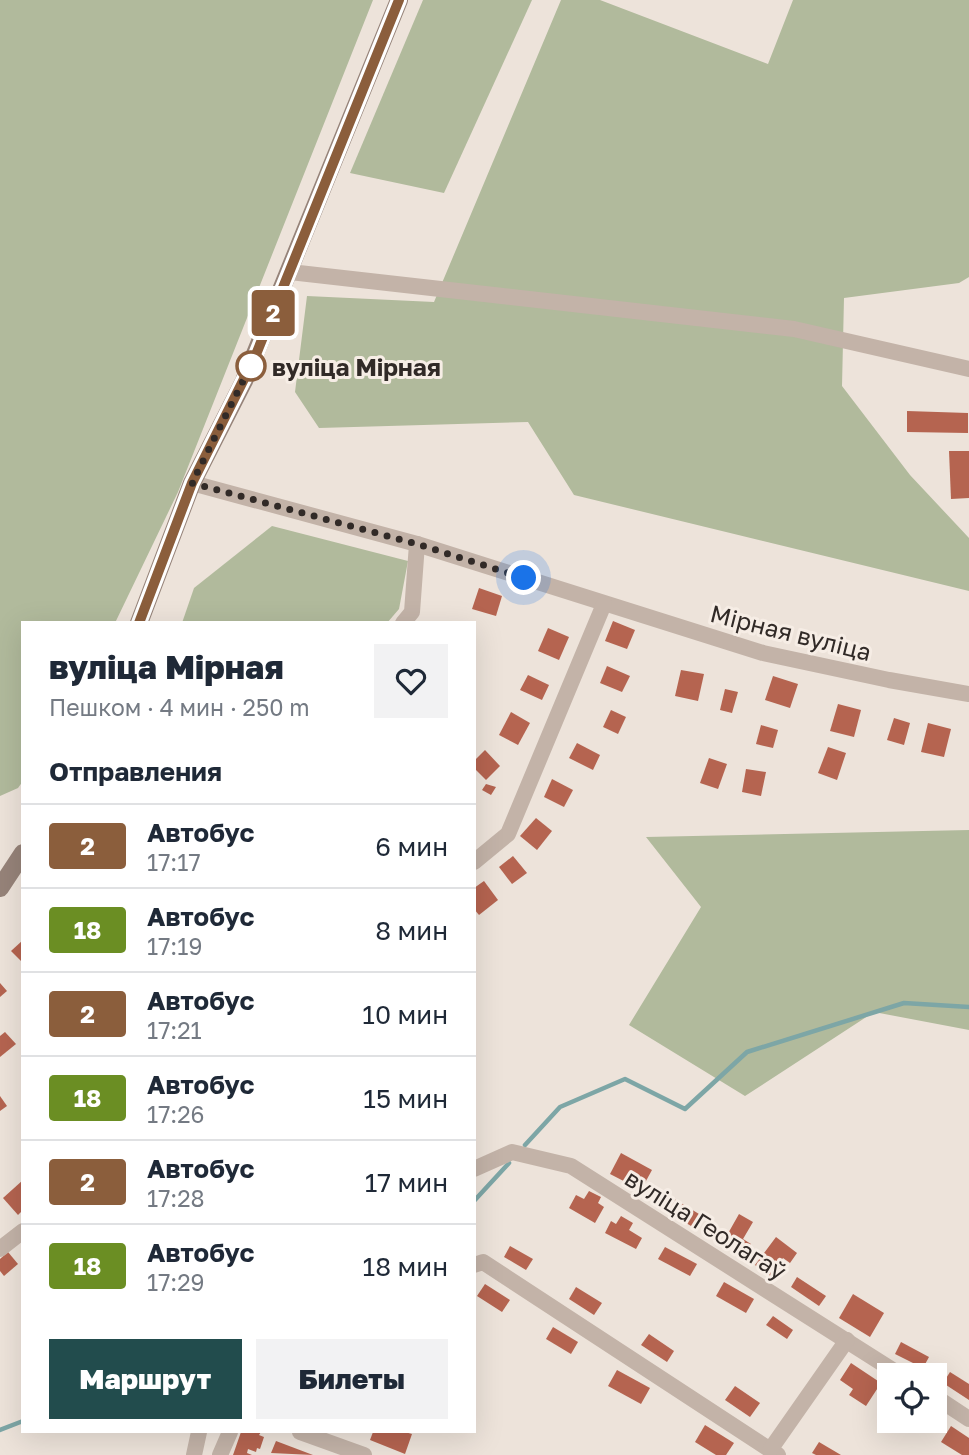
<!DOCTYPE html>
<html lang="ru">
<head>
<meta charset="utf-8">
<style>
	body { margin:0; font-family:"Golos Text",sans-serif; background:#f2f2f3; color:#1f2937; height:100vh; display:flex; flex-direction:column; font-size:26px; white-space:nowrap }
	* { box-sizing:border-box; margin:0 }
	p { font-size:23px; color:#747a83 }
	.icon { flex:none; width:38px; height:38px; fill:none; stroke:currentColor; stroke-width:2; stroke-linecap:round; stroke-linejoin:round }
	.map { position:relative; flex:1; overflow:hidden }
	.details { position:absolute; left:21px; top:621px; width:455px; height:812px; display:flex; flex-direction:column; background:#fff; border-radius:0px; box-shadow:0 7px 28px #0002 }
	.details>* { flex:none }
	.badge { padding:0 14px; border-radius:5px; font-size:24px; line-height:46px }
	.controls { position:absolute; left:877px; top:1363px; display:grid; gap:14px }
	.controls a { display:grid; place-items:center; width:70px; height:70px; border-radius:0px; background:#fff; box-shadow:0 7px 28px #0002; font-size:35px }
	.you { position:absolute; width:35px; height:35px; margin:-18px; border:5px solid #fff; border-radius:50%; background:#1a73e8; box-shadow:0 0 0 10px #1a73e833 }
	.map>.badge { position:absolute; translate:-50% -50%; box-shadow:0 0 0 4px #fff }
	h2 { padding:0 28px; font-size:26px; line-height:63px }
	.round { display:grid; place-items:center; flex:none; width:74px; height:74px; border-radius:0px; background:#f2f2f3 }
	.head { display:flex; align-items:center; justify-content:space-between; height:119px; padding:0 28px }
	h1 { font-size:33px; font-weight:800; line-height:52px }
	.cta { display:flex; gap:14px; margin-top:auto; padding:14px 28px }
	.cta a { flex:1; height:80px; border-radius:0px; background:#224c4d; color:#fff; font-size:28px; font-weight:800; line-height:80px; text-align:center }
	.cta a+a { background:#f2f2f3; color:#1f2937 }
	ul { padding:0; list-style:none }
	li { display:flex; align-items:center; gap:21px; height:84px; padding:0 28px; border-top:2px solid #e0e1e3 }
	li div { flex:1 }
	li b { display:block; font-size:26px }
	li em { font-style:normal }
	li .badge { min-width:77px; font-weight:700; text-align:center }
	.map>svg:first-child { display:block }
</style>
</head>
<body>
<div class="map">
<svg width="969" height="1455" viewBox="0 0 969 1455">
	<rect width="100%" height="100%" fill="#ede3da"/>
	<!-- green -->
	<g fill="#b1ba9c">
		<polygon points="0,0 373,0 178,492 115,623 23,623 23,781 18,788 0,796"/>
		<polygon points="423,0 532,0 444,193 350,173"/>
		<polygon points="561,0 600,0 768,64 793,0 969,0 969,277 959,283 844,298 842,386 910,475 969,538 969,591 574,495 528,422 319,428 295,392 307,296 434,302"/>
		<polygon points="272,526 408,561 399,609 387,623 182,623 194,588"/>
		<polygon points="969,830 969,1030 874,1012 745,1096 629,1025 701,907 646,837"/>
	</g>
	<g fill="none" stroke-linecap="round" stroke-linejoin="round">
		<!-- stream -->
		<g stroke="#7da6a6" stroke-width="4.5">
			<polyline points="525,1145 560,1107 625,1079 685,1109 747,1052 904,1003 969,1007"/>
			<polyline points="474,1201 509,1163"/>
			<polyline points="0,1430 23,1421"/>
		</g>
	</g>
	<!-- building -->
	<g fill="#b56450">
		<polygon points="907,411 968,413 968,433 907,432"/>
		<polygon points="949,451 969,451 969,498 951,499"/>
		<polygon points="479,588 502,596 496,616 472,609"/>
		<polygon points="613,621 635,630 627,649 605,641"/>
		<polygon points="548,628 569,637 559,660 538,651"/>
		<polygon points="607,666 630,676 622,692 600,683"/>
		<polygon points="681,670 704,674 698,701 675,696"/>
		<polygon points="528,675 549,685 542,700 520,690"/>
		<polygon points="773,676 798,684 790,708 765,700"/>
		<polygon points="725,689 738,692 732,713 720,710"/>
		<polygon points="838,704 861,710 854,737 830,731"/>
		<polygon points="611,710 626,717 618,734 603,727"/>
		<polygon points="511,712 530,723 518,745 499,735"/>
		<polygon points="894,718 910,723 904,745 887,740"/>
		<polygon points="928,723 951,729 944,757 921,752"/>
		<polygon points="761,725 778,730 773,748 756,744"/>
		<polygon points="577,743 600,755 593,770 569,758"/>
		<polygon points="828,747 846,753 837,780 818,773"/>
		<polygon points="485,750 500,766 486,780 474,768 474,761"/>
		<polygon points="709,758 727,764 718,789 700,783"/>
		<polygon points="746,769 766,772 761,796 742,792"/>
		<polygon points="552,779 573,790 564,807 544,797"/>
		<polygon points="486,784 496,787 491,795 482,790"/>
		<polygon points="536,818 552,831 537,850 520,836"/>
		<polygon points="513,856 527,873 512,884 499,867"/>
		<polygon points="484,881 498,900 479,915 474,909 474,888"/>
		<polygon points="23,940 23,963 11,951"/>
		<polygon points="0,983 7,991 0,997"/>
		<polygon points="5,1032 16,1044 0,1057 0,1036"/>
		<polygon points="0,1096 7,1106 0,1111"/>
		<polygon points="621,1153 652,1170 641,1190 610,1174"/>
		<polygon points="23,1180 23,1210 18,1215 3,1198"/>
		<polygon points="589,1191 601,1197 598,1203 604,1207 595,1223 569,1208 576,1195 584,1199"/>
		<polygon points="671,1197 704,1217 696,1229 663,1209"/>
		<polygon points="739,1214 753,1222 743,1239 751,1244 744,1256 722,1244"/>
		<polygon points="621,1216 633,1223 629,1230 642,1238 636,1249 605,1233 611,1221 616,1224"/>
		<polygon points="776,1237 797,1253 790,1263 783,1258 778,1265 786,1271 774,1280 755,1265"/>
		<polygon points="510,1246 533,1259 526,1270 504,1257"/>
		<polygon points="665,1247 697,1264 690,1276 658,1259"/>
		<polygon points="8,1252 18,1264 4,1276 0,1271 0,1259"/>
		<polygon points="797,1277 826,1296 819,1306 791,1287"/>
		<polygon points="724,1282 754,1299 746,1313 716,1296"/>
		<polygon points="485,1284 510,1300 502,1312 477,1296"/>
		<polygon points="576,1287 602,1303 594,1315 569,1299"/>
		<polygon points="853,1294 884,1313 870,1337 839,1318"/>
		<polygon points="773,1316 793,1330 787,1339 766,1325"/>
		<polygon points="553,1327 578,1342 571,1354 546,1339"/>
		<polygon points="649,1334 674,1351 667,1362 641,1345"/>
		<polygon points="901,1342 929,1357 923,1368 895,1354"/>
		<polygon points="851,1363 881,1383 866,1406 849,1395 853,1389 840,1380"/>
		<polygon points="617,1370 650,1388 641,1404 608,1386"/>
		<polygon points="950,1372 969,1384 969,1400 943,1383"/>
		<polygon points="735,1386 760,1403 750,1417 725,1400"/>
		<polygon points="705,1425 734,1443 726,1455 716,1455 695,1442"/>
		<polygon points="951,1426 969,1438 969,1455 962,1455 941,1442"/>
		<polygon points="241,1432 261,1432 259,1435 264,1437 260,1449 257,1448 256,1452 248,1449 247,1453 252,1455 233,1455"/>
		<polygon points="373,1432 405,1432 412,1434 405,1454 370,1440"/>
		<polygon points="276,1441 313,1455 271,1453"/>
		<polygon points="819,1442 841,1455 816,1455 812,1453"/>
	</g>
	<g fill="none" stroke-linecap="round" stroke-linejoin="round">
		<!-- minor -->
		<g stroke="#c3b3a8" stroke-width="16">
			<polyline points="290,272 794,329 969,369"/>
			<polyline points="192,483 417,544 763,653 889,680 969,694"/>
			<polyline points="403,623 412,612 417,544"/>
			<polyline points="474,862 508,834 604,604"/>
			<polyline points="474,1169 512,1152 571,1166 902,1376"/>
			<polyline points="0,1249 23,1231"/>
			<polyline points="474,1265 483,1262 778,1455"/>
			<polyline points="934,1396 969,1419"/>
			<polyline points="300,1432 364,1455"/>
			<polyline points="770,1450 847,1340"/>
			<polyline points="194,1455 199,1432"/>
			<polyline points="220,1455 230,1432"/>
		</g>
		<!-- secondary -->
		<g stroke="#968379" stroke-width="18">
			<polyline points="139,623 192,483 244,381 399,0"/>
			<polyline points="0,888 23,853"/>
		</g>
	</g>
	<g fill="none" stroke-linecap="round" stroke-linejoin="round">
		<defs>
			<polyline id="line" points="139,623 192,483 255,357 399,0"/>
		</defs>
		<!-- line casing -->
		<use href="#line" stroke="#fff" stroke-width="16"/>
		<!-- line -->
		<use href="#line" stroke="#8b5e3c" stroke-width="10"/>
		<!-- walk -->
		<polyline stroke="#312a27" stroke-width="7" stroke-dasharray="0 12.6" points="251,366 255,357 192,483 417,544 524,578"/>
	</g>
	<!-- markers -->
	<circle fill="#fff" stroke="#8b5e3c" stroke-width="3.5" cx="251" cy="366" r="14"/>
	<g text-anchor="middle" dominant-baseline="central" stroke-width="6" stroke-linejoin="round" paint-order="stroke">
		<!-- stop labels -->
		<g font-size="24" font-weight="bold" fill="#312a27" stroke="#f6ede5" text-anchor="start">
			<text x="272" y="366">вуліца Мірная</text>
		</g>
		<!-- street labels -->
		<g font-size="24" fill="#312a27" stroke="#f6ede5">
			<text transform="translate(791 632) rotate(14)">Мірная вуліца</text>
			<text transform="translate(706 1224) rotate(32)">вуліца Геолагаў</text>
		</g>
	</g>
</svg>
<div class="controls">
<a><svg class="icon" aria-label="locate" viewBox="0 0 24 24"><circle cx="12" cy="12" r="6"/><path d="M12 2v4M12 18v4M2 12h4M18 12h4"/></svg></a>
</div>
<div class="you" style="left:524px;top:578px"></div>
<b class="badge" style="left:273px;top:313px;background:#8b5e3c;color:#fff">2</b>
<section class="details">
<div class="head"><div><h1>вуліца Мірная</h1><p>Пешком · 4 мин · 250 m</p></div><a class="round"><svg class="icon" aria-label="heart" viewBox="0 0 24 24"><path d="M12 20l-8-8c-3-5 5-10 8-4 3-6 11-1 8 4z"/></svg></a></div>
<h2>Отправления</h2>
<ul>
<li><span class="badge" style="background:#8b5e3c;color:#fff">2</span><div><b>Автобус</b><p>17:17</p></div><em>6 мин</em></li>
<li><span class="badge" style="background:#6b8e23;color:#fff">18</span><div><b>Автобус</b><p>17:19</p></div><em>8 мин</em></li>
<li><span class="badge" style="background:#8b5e3c;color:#fff">2</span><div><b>Автобус</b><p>17:21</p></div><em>10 мин</em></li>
<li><span class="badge" style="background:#6b8e23;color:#fff">18</span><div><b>Автобус</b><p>17:26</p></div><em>15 мин</em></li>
<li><span class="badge" style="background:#8b5e3c;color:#fff">2</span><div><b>Автобус</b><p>17:28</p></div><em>17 мин</em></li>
<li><span class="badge" style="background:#6b8e23;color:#fff">18</span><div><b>Автобус</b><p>17:29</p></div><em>18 мин</em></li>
</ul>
<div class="cta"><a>Маршрут</a><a>Билеты</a></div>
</section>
</div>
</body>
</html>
